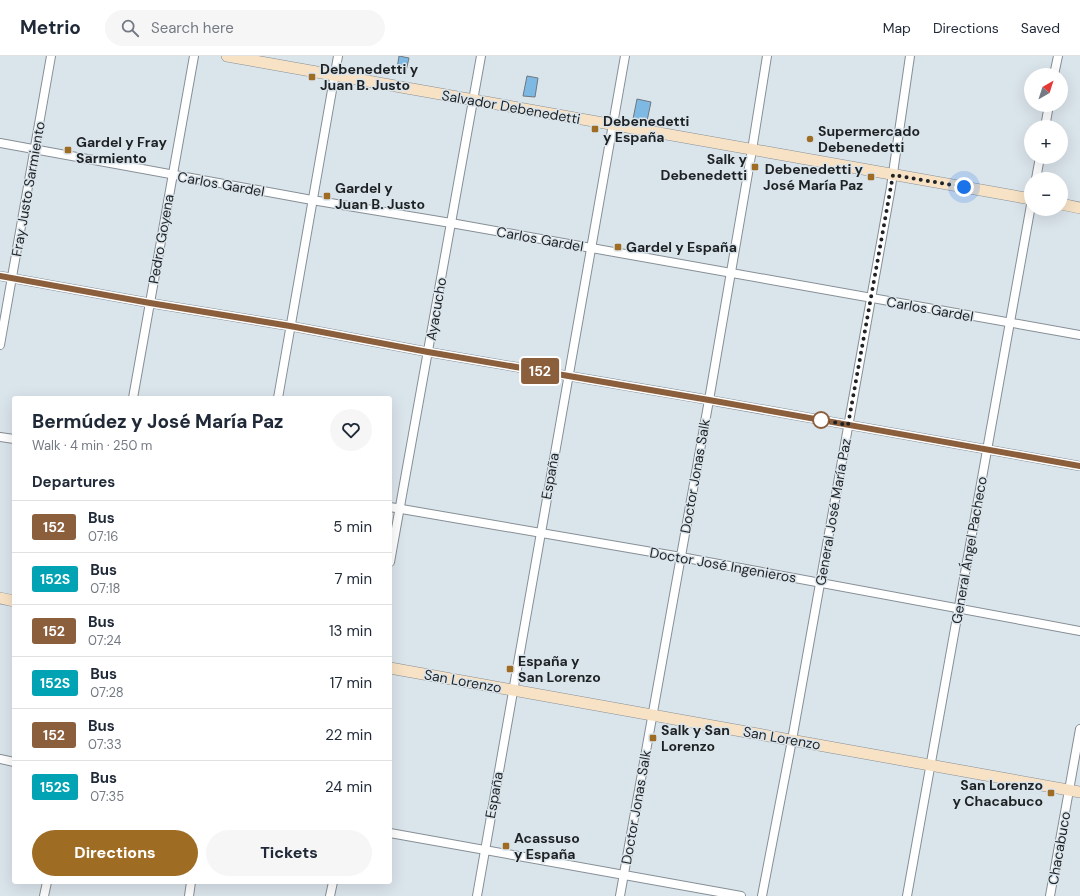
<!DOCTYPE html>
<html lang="en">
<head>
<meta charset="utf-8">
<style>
	body { margin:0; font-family:"DM Sans",sans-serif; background:#f6f6f7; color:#1f2937; height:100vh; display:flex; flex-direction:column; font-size:15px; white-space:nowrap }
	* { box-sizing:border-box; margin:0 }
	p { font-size:13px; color:#747a83 }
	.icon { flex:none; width:22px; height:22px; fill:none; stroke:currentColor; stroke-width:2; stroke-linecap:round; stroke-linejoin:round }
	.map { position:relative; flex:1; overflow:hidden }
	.sheet { position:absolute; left:12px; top:340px; width:380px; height:488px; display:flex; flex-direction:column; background:#fff; border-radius:4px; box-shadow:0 4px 16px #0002 }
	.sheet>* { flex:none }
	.badge { padding:0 8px; border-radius:3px; font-size:14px; line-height:26px }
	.needle { width:26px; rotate:39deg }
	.fabs { position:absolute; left:1024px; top:12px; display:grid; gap:8px }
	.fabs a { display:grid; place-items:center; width:44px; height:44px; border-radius:50%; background:#fff; box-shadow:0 4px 16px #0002; font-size:20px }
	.you { position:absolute; width:20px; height:20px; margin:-10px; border:3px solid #fff; border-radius:50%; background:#1a73e8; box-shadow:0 0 0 6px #1a73e833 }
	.map>.badge { position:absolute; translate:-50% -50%; box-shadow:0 0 0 2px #fff }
	h2 { padding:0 20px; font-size:15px; line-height:36px }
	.round { display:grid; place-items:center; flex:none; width:42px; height:42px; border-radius:21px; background:#f6f6f7 }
	.overview { display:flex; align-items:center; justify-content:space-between; height:68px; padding:0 20px }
	h1 { font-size:19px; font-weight:800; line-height:30px }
	.primary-button { display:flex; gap:8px; margin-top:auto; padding:8px 20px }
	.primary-button a { flex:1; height:46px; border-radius:24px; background:#9f6c23; color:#fff; font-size:16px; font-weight:800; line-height:46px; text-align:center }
	.primary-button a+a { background:#f6f6f7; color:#1f2937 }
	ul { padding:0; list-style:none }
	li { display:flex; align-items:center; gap:12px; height:52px; padding:0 20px; border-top:1px solid #e0e1e3 }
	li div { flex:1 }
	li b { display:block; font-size:15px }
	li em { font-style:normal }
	li .badge { min-width:44px; font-weight:700; text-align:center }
	header { display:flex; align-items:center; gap:24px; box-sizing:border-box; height:56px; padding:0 20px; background:#fff; border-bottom:1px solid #e0e1e3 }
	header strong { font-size:19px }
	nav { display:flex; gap:22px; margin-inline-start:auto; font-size:14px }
	.search { width:280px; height:36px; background:#f6f6f7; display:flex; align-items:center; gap:10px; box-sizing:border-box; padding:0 14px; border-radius:22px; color:#747a83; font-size:15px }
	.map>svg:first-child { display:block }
</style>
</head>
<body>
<header>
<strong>Metrio</strong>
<div class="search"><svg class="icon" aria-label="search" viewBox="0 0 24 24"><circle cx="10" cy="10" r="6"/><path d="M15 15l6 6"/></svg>Search here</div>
<nav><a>Map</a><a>Directions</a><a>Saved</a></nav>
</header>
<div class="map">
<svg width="1080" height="840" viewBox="0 0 1080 840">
	<rect width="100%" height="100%" fill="#dae4eb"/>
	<!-- building -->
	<g fill="#7db9e3" stroke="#6f787f">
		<polygon points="399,0 409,2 406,15 397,13"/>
		<polygon points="527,20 538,22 535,41 523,40"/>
		<polygon points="637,43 651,46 647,65 633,63"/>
	</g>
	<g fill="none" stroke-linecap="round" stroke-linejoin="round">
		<defs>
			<g id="street">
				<polyline points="1054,19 1058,0"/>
				<polyline points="1045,71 1049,49"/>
				<polyline points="0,87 312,144 451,167 1080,279"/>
				<polyline points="1036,123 1040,101"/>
				<polyline points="0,220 150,247 290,270 428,296 692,341 1080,410"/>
				<polyline points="0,289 51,0"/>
				<polyline points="133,342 194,0"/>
				<polyline points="278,342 338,0"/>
				<polyline points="0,381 14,383"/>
				<polyline points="390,451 681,501 1080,575"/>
				<polyline points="390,506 481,0"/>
				<polyline points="0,703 14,706"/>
				<polyline points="390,777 741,840"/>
				<polyline points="44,840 47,826"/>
				<polyline points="189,840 191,826"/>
				<polyline points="330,840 333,826"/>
				<polyline points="477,840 625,0"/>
				<polyline points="620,840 709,344 752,94 767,0"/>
				<polyline points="762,840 792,684 891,131 910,0"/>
				<polyline points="907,840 1031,149"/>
				<polyline points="1050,840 1080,673"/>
			</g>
			<g id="secondary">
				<polyline points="227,0 1031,143"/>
				<polyline points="1061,148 1080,152"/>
				<polyline points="0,542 14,545"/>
				<polyline points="390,612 1080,736"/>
			</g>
		</defs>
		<!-- street casing -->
		<use href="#street" stroke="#868f96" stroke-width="10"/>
		<!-- secondary casing -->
		<use href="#secondary" stroke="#868f96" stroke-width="12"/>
		<!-- street -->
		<use href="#street" stroke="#fff" stroke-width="8"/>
		<!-- secondary -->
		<use href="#secondary" stroke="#f8e2c5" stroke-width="11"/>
	</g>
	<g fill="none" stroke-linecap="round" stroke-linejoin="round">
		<defs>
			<polyline id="line" points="0,220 150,247 290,270 428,296 709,344 1080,410"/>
		</defs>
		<!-- line casing -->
		<use href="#line" stroke="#fff" stroke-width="9"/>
		<!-- line -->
		<use href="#line" stroke="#8b5e3c" stroke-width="6"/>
		<!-- walk -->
		<polyline stroke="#1e2225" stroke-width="4" stroke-dasharray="0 7.2" points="821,364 848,369 893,119 964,131"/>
	</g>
	<!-- markers -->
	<g fill="#9f6c23" stroke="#dae4eb" stroke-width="1.5">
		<rect x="308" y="17" width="8" height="8" rx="2"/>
		<rect x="591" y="69" width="8" height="8" rx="2"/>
		<circle cx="810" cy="83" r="4"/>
		<rect x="64" y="90" width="8" height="8" rx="2"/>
		<rect x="751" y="107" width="8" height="8" rx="2"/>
		<rect x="867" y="117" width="8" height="8" rx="2"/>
		<rect x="323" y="136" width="8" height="8" rx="2"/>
		<rect x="614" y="187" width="8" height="8" rx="2"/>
		<rect x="506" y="609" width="8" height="8" rx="2"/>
		<rect x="649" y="678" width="8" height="8" rx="2"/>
		<rect x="1047" y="733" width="8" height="8" rx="2"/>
		<rect x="502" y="786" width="8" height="8" rx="2"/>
	</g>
	<circle fill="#fff" stroke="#8b5e3c" stroke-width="2" cx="821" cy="364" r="8"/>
	<g text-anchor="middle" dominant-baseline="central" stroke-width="3" stroke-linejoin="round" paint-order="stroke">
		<!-- poi labels -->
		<g font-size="14" font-weight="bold" fill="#1e2225" stroke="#dae4eb" text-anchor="start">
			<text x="320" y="13">Debenedetti y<tspan x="320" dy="16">Juan B. Justo</tspan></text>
			<text x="603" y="65">Debenedetti<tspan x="603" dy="16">y España</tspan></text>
			<text x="818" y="75">Supermercado<tspan x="818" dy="16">Debenedetti</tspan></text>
			<text x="76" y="86">Gardel y Fray<tspan x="76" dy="16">Sarmiento</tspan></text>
			<text x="747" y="103" text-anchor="end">Salk y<tspan x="747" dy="16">Debenedetti</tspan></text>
			<text x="863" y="113" text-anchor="end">Debenedetti y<tspan x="863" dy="16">José María Paz</tspan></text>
			<text x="335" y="132">Gardel y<tspan x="335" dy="16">Juan B. Justo</tspan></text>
			<text x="626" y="191">Gardel y España</text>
			<text x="518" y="605">España y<tspan x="518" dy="16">San Lorenzo</tspan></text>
			<text x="661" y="674">Salk y San<tspan x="661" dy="16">Lorenzo</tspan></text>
			<text x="1043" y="729" text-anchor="end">San Lorenzo<tspan x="1043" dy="16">y Chacabuco</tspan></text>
			<text x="514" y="782">Acassuso<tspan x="514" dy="16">y España</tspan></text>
		</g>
		<!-- street labels -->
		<g font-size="14" fill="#1e2225" stroke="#dae4eb">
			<text transform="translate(511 51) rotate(10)">Salvador Debenedetti</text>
			<text transform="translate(221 128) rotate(10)">Carlos Gardel</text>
			<text transform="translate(28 133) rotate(-80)">Fray Justo Sarmiento</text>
			<text transform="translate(161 183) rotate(-80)">Pedro Goyena</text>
			<text transform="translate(540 183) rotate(10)">Carlos Gardel</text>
			<text transform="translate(436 253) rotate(-80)">Ayacucho</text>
			<text transform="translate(930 253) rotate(10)">Carlos Gardel</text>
			<text transform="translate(550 420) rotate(-80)">España</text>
			<text transform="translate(695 420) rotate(-80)">Doctor Jonas Salk</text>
			<text transform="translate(833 456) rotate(-80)">General José María Paz</text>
			<text transform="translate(969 494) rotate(-80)">General Ángel Pacheco</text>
			<text transform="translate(723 509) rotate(10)">Doctor José Ingenieros</text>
			<text transform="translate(463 625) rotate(10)">San Lorenzo</text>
			<text transform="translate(782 682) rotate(10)">San Lorenzo</text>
			<text transform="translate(494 739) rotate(-80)">España</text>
			<text transform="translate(636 751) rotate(-80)">Doctor Jonas Salk</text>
			<text transform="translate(1059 792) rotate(-80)">Chacabuco</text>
		</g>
	</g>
</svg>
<div class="fabs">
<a><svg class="needle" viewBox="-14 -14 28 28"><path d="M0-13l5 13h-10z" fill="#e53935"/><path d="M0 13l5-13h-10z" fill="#747a83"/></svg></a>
<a>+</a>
<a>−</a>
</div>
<div class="you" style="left:964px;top:131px"></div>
<b class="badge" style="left:540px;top:315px;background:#8b5e3c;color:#fff">152</b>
<section class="sheet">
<div class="overview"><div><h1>Bermúdez y José María Paz</h1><p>Walk · 4 min · 250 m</p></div><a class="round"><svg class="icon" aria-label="heart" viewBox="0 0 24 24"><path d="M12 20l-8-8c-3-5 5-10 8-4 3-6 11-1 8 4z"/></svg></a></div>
<h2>Departures</h2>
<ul>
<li><span class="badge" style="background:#8b5e3c;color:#fff">152</span><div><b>Bus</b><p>07:16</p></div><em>5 min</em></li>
<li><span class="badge" style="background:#00a3b4;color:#fff">152S</span><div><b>Bus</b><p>07:18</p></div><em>7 min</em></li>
<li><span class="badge" style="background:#8b5e3c;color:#fff">152</span><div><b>Bus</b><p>07:24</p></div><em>13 min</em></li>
<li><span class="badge" style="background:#00a3b4;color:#fff">152S</span><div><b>Bus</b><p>07:28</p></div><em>17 min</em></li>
<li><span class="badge" style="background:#8b5e3c;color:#fff">152</span><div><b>Bus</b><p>07:33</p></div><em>22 min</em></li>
<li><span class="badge" style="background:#00a3b4;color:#fff">152S</span><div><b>Bus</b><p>07:35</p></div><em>24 min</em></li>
</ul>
<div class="primary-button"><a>Directions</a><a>Tickets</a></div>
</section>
</div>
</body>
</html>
